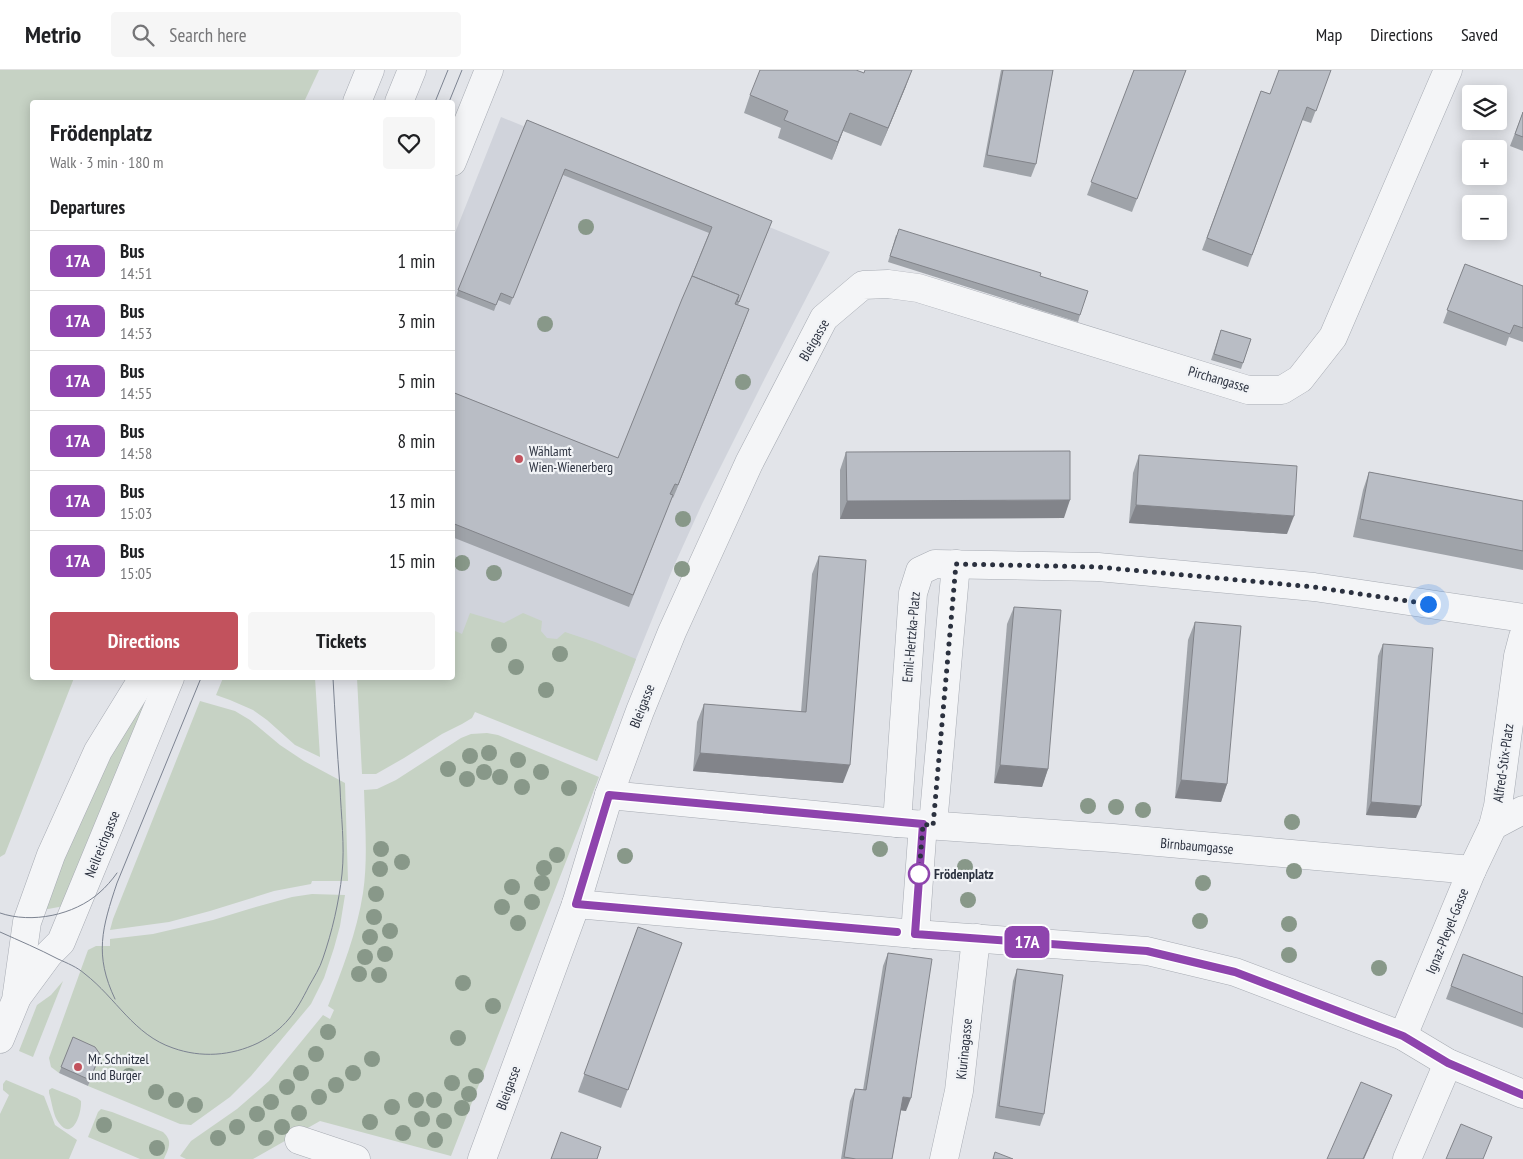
<!DOCTYPE html>
<html lang="en">
<head>
<meta charset="utf-8">
<style>
	body { margin:0; font-family:"PT Sans Narrow",sans-serif; background:#f6f6f6; color:#202124; height:100vh; display:flex; flex-direction:column; font-size:19px; white-space:nowrap }
	* { box-sizing:border-box; margin:0 }
	p { font-size:16px; color:#757577 }
	.icon { flex:none; width:28px; height:28px; fill:none; stroke:currentColor; stroke-width:2; stroke-linecap:round; stroke-linejoin:round }
	.map { position:relative; flex:1; overflow:hidden }
	.drawer { position:absolute; left:30px; top:30px; width:425px; height:580px; display:flex; flex-direction:column; background:#fff; border-radius:5px; box-shadow:0 2px 12px #0003 }
	.drawer>* { flex:none }
	.badge { padding:0 10px; border-radius:8px; font-size:18px; line-height:32px }
	.tools { position:absolute; left:1462px; top:15px; display:grid; gap:10px }
	.tools a { display:grid; place-items:center; width:45px; height:45px; border-radius:5px; background:#fff; box-shadow:0 2px 12px #0003; font-size:25px }
	.you { position:absolute; width:25px; height:25px; margin:-12px; border:4px solid #fff; border-radius:50%; background:#1a73e8; box-shadow:0 0 0 8px #1a73e833 }
	.map>.badge { position:absolute; translate:-50% -50%; box-shadow:0 0 0 2px #fff }
	h2 { padding:0 20px; font-size:19px; line-height:45px }
	.round { display:grid; place-items:center; flex:none; width:52px; height:52px; border-radius:5px; background:#f6f6f6 }
	.head { display:flex; align-items:center; justify-content:space-between; height:85px; padding:0 20px }
	h1 { font-size:24px; font-weight:800; line-height:38px }
	.cta { display:flex; gap:10px; margin-top:auto; padding:10px 20px }
	.cta a { flex:1; height:58px; border-radius:5px; background:#c2525d; color:#fff; font-size:20px; font-weight:800; line-height:58px; text-align:center }
	.cta a+a { background:#f6f6f6; color:#202124 }
	ul { padding:0; list-style:none }
	li { display:flex; align-items:center; gap:15px; height:60px; padding:0 20px; border-top:1px solid #e0e0e0 }
	li div { flex:1 }
	li b { display:block; font-size:19px }
	li em { font-style:normal }
	li .badge { min-width:55px; font-weight:700; text-align:center }
	header { display:flex; align-items:center; gap:30px; box-sizing:border-box; height:70px; padding:0 25px; background:#fff; border-bottom:1px solid #e0e0e0 }
	header strong { font-size:24px }
	nav { display:flex; gap:28px; margin-inline-start:auto; font-size:18px }
	.search { width:350px; height:45px; background:#f6f6f6; display:flex; align-items:center; gap:12px; box-sizing:border-box; padding:0 18px; border-radius:5px; color:#757577; font-size:19px }
	.map>svg:first-child { display:block }
</style>
</head>
<body>
<header>
<strong>Metrio</strong>
<div class="search"><svg class="icon" aria-label="search" viewBox="0 0 24 24"><circle cx="10" cy="10" r="6"/><path d="M15 15l6 6"/></svg>Search here</div>
<nav><a>Map</a><a>Directions</a><a>Saved</a></nav>
</header>
<div class="map">
<svg width="1523" height="1089" viewBox="0 0 1523 1089">
	<rect width="100%" height="100%" fill="#e2e4e9"/>
	<!-- built -->
	<polygon fill="#d0d3db" points="501,47 830,182 765,308 702,434 673,498 636,589 597,691 452,608 453,168"/>
	<!-- green -->
	<g fill="#c6d2c4">
		<polygon points="0,0 319,0 304,32 32,32 32,608 74,608 5,784 0,787"/>
		<polygon points="470,543 504,553 523,543 542,551 541,561 547,568 557,569 565,562 595,572 636,589 597,691 475,642 472,648 462,654 442,664 404,688 376,704 362,704 357,608 452,608 453,560 462,564"/>
		<polygon points="223,608 315,608 320,687 295,675 267,650 253,640 230,630 216,625"/>
		<polygon points="149,624 64,836 43,840 113,673"/>
		<polygon points="200,631 235,641 250,650 280,675 304,691 345,713 348,811 312,811 311,814 274,821 210,841 169,852 110,860 113,849"/>
		<path d="M487 663 498 665 599 707 451 1086 320 1051 253 1089H186L180 1086 191 1071 237 1039 269 1011 323 945 330 949 334 940 328 936C342 900 357 862 363 823 368 789 365 754 364 720L377 719 396 710 461 668 471 664Z"/>
		<polygon points="312,824 345,825 340,856 334,878 324,908 311,934 251,1006 230,1027 191,1055 180,1054 88,1016 98,991 70,974 59,1003 51,997 49,988 88,880 96,876 110,876 110,869 153,864 213,850 249,839 292,827"/>
		<polygon points="63,911 33,987 19,981 37,935 51,925"/>
		<polygon points="6,1010 44,1026 55,1055 77,1070 69,1089 0,1089 0,1044 9,1025 3,1020 3,1014"/>
		<path d="M52 1018 77 1028 81 1031C82 1042 73 1072 59 1053 53 1046 52 1032 49 1023V1020Z"/>
		<path d="M101 1039 112 1042 163 1062C173 1071 169 1078 164 1089H140L88 1067 98 1042Z"/>
	</g>
	<g fill="none" stroke-linecap="round" stroke-linejoin="round">
		<defs>
			<g id="minor">
				<polyline points="357,32 370,0"/>
				<polyline points="399,32 412,0"/>
				<polyline points="452,92 489,0"/>
				<polyline points="1523,567 1518,586 1498,736 1493,756 1523,740"/>
				<polyline points="609,725 897,753 1113,768 1472,800"/>
				<polyline points="897,753 913,523 920,501 935,494 1098,497 1314,517 1523,548"/>
				<polyline points="933,755 956,494"/>
				<polyline points="576,834 915,864 1147,881 1235,902 1403,966 1448,993 1523,1024"/>
				<polyline points="915,864 923,754"/>
				<polyline points="18,926 49,884 61,872 170,608"/>
				<polyline points="1403,966 1472,800 1493,756"/>
				<polyline points="0,969 16,930 27,852 51,785 98,681 143,608"/>
				<polyline points="299,1070 356,1089"/>
				<polyline points="482,1089 576,834 609,725 640,641 672,562 749,393 824,248 863,215 888,214 918,218 1248,320 1282,320 1300,309 1333,267 1448,0"/>
				<polyline points="944,1089 959,1021 976,868"/>
				<polyline points="1407,1089 1448,993"/>
			</g>
		</defs>
		<!-- minor casing -->
		<use href="#minor" stroke="#a7abb3" stroke-width="29"/>
		<!-- minor -->
		<use href="#minor" stroke="#f4f5f7" stroke-width="28"/>
		<!-- tram -->
		<g stroke="#7c8391" stroke-width="1">
			<polyline points="435,32 448,0"/>
			<polyline points="449,32 462,0"/>
			<path d="M0 843C32 854 74 845 99 823 106 817 112 810 117 803"/>
			<path d="M0 862C20 871 39 879 58 889 67 893 77 897 85 904 116 928 134 965 173 978 201 988 231 986 258 973 285 959 296 942 309 916 314 907 320 898 323 888 332 862 339 832 342 804 345 775 341 746 340 717 337 680 335 644 333 608"/>
			<path d="M115 929C94 885 102 858 117 813L201 608"/>
		</g>
	</g>
	<!-- trees -->
	<g fill="#889889">
		<circle cx="586" cy="157" r="8"/>
		<circle cx="545" cy="254" r="8"/>
		<circle cx="743" cy="312" r="8"/>
		<circle cx="683" cy="449" r="8"/>
		<circle cx="462" cy="493" r="8"/>
		<circle cx="682" cy="499" r="8"/>
		<circle cx="494" cy="503" r="8"/>
		<circle cx="499" cy="575" r="8"/>
		<circle cx="560" cy="584" r="8"/>
		<circle cx="516" cy="597" r="8"/>
		<circle cx="546" cy="620" r="8"/>
		<circle cx="489" cy="683" r="8"/>
		<circle cx="470" cy="686" r="8"/>
		<circle cx="518" cy="690" r="8"/>
		<circle cx="448" cy="699" r="8"/>
		<circle cx="484" cy="702" r="8"/>
		<circle cx="541" cy="702" r="8"/>
		<circle cx="500" cy="707" r="8"/>
		<circle cx="467" cy="709" r="8"/>
		<circle cx="522" cy="717" r="8"/>
		<circle cx="569" cy="718" r="8"/>
		<circle cx="1088" cy="736" r="8"/>
		<circle cx="1116" cy="737" r="8"/>
		<circle cx="1143" cy="740" r="8"/>
		<circle cx="1292" cy="752" r="8"/>
		<circle cx="381" cy="779" r="8"/>
		<circle cx="880" cy="779" r="8"/>
		<circle cx="557" cy="785" r="8"/>
		<circle cx="625" cy="786" r="8"/>
		<circle cx="402" cy="792" r="8"/>
		<circle cx="965" cy="797" r="8"/>
		<circle cx="544" cy="798" r="8"/>
		<circle cx="380" cy="799" r="8"/>
		<circle cx="1294" cy="801" r="8"/>
		<circle cx="542" cy="813" r="8"/>
		<circle cx="1203" cy="813" r="8"/>
		<circle cx="512" cy="817" r="8"/>
		<circle cx="376" cy="824" r="8"/>
		<circle cx="968" cy="830" r="8"/>
		<circle cx="532" cy="832" r="8"/>
		<circle cx="502" cy="837" r="8"/>
		<circle cx="374" cy="847" r="8"/>
		<circle cx="1200" cy="851" r="8"/>
		<circle cx="518" cy="853" r="8"/>
		<circle cx="1289" cy="854" r="8"/>
		<circle cx="390" cy="861" r="8"/>
		<circle cx="370" cy="867" r="8"/>
		<circle cx="385" cy="884" r="8"/>
		<circle cx="1289" cy="885" r="8"/>
		<circle cx="365" cy="887" r="8"/>
		<circle cx="1379" cy="898" r="8"/>
		<circle cx="359" cy="904" r="8"/>
		<circle cx="379" cy="905" r="8"/>
		<circle cx="463" cy="913" r="8"/>
		<circle cx="493" cy="936" r="8"/>
		<circle cx="328" cy="962" r="8"/>
		<circle cx="458" cy="968" r="8"/>
		<circle cx="316" cy="984" r="8"/>
		<circle cx="372" cy="989" r="8"/>
		<circle cx="301" cy="1003" r="8"/>
		<circle cx="353" cy="1003" r="8"/>
		<circle cx="129" cy="1006" r="8"/>
		<circle cx="476" cy="1006" r="8"/>
		<circle cx="452" cy="1013" r="8"/>
		<circle cx="336" cy="1015" r="8"/>
		<circle cx="287" cy="1017" r="8"/>
		<circle cx="156" cy="1022" r="8"/>
		<circle cx="469" cy="1024" r="8"/>
		<circle cx="319" cy="1027" r="8"/>
		<circle cx="176" cy="1030" r="8"/>
		<circle cx="416" cy="1030" r="8"/>
		<circle cx="434" cy="1030" r="8"/>
		<circle cx="271" cy="1032" r="8"/>
		<circle cx="195" cy="1035" r="8"/>
		<circle cx="392" cy="1037" r="8"/>
		<circle cx="462" cy="1038" r="8"/>
		<circle cx="299" cy="1043" r="8"/>
		<circle cx="257" cy="1044" r="8"/>
		<circle cx="422" cy="1049" r="8"/>
		<circle cx="444" cy="1051" r="8"/>
		<circle cx="370" cy="1052" r="8"/>
		<circle cx="104" cy="1055" r="8"/>
		<circle cx="237" cy="1057" r="8"/>
		<circle cx="282" cy="1057" r="8"/>
		<circle cx="403" cy="1063" r="8"/>
		<circle cx="218" cy="1068" r="8"/>
		<circle cx="266" cy="1068" r="8"/>
		<circle cx="435" cy="1070" r="8"/>
		<circle cx="157" cy="1078" r="8"/>
	</g>
	<!-- wall -->
	<g fill="#9fa3a9">
		<polygon points="1001,0 1053,0 1036,94 1031,107 983,97"/>
		<polygon points="1134,0 1186,0 1132,142 1087,125"/>
		<polygon points="1331,0 1311,53 1302,50 1248,197 1202,180 1261,21 1270,24"/>
		<polygon points="864,3 906,16 881,76 843,61 832,90 778,68 781,58 744,43 750,25"/>
		<polygon points="1523,42 1523,81 1510,76"/>
		<polygon points="527,50 772,151 738,235 744,252 673,428 672,427 629,537 452,467 452,322 618,388 709,163 563,105 510,235 498,230 494,241 456,226"/>
		<polygon points="896,165 1080,245 1078,252 888,192"/>
		<polygon points="1465,194 1523,216 1523,272 1509,267 1506,276 1443,253"/>
		<polygon points="1221,260 1251,269 1241,299 1211,290"/>
		<polygon points="846,382 1064,448 840,449 840,400"/>
		<polygon points="1139,385 1287,464 1129,453 1133,403"/>
		<polygon points="1369,402 1523,431 1523,500 1353,467 1363,420"/>
		<polygon points="819,486 843,713 693,701 697,652 704,634 801,642 812,504"/>
		<polygon points="1014,537 1048,699 1042,717 994,713 1007,554"/>
		<polygon points="1195,552 1227,714 1221,732 1175,728 1188,570"/>
		<polygon points="1383,574 1416,748 1366,745 1378,586"/>
		<polygon points="638,857 682,873 621,1038 578,1022"/>
		<polygon points="888,883 906,1041 901,1040 892,1089 841,1089 850,1031 855,1019 863,1020 883,896"/>
		<polygon points="1463,884 1523,907 1523,958 1446,929"/>
		<polygon points="1017,899 1044,1044 1040,1056 995,1048 1013,911"/>
		<polygon points="73,967 98,991 88,1016 59,1003"/>
	</g>
	<!-- shaded-wall -->
	<g fill="#82848a">
		<polygon points="912,0 906,16 881,76 888,58"/>
		<polygon points="850,43 843,61 832,90 838,72"/>
		<polygon points="749,239 744,252 673,428 678,415"/>
		<polygon points="1070,430 1064,448 840,449 847,431"/>
		<polygon points="1136,435 1294,446 1287,464 1129,453"/>
		<polygon points="700,683 850,695 843,713 693,701"/>
		<polygon points="1000,695 1048,699 1042,717 994,713"/>
		<polygon points="1181,710 1227,714 1221,732 1175,728"/>
		<polygon points="1371,732 1421,736 1416,748 1366,745"/>
		<polygon points="1392,1025 1387,1037 1364,1089 1363,1089"/>
		<polygon points="903,1027 911,1028 906,1041 898,1040"/>
	</g>
	<!-- building -->
	<g fill="#b9bdc5" stroke="#82848a">
		<polygon points="760,0 856,0 864,3 865,0 912,0 888,58 850,43 838,72 784,50 788,41 750,25"/>
		<polygon points="1003,0 1053,0 1036,94 987,85"/>
		<polygon points="1134,0 1186,0 1137,129 1091,112"/>
		<polygon points="1279,0 1331,0 1316,41 1307,37 1252,185 1207,168 1261,21 1270,24"/>
		<polygon points="1523,42 1523,67 1515,64"/>
		<polygon points="527,50 772,151 739,232 737,231 739,225 692,206 712,157 565,99 513,228 501,223 496,235 458,220"/>
		<polygon points="899,159 1041,203 1040,206 1088,221 1080,245 890,186"/>
		<polygon points="1465,194 1523,216 1523,258 1514,255 1510,264 1447,240"/>
		<polygon points="692,206 739,225 735,234 749,239 678,415 675,414 670,424 673,425 633,525 452,453 452,322 618,388 682,229"/>
		<polygon points="1221,260 1251,269 1243,293 1214,284"/>
		<polygon points="1070,381 1070,430 847,431 846,382"/>
		<polygon points="1139,385 1297,396 1294,446 1136,435"/>
		<polygon points="1369,402 1523,431 1523,481 1360,449"/>
		<polygon points="819,486 866,490 850,695 700,683 704,634 806,642"/>
		<polygon points="1014,537 1061,540 1048,699 1000,695"/>
		<polygon points="1195,552 1241,556 1227,714 1181,710"/>
		<polygon points="1383,574 1433,578 1421,736 1371,732"/>
		<polygon points="638,857 682,873 628,1020 584,1004"/>
		<polygon points="888,883 932,889 911,1028 903,1027 892,1089 856,1089 844,1087 855,1019 866,1020"/>
		<polygon points="1463,884 1523,907 1523,944 1451,916"/>
		<polygon points="1017,899 1063,905 1044,1044 999,1036"/>
		<polygon points="73,967 95,977 100,984 90,1010 61,997"/>
		<polygon points="1361,1012 1392,1025 1363,1089 1327,1089"/>
		<polygon points="1461,1054 1492,1067 1483,1089 1446,1089"/>
		<polygon points="561,1062 601,1077 597,1089 551,1089"/>
		<polygon points="995,1082 1013,1089 993,1089"/>
	</g>
	<g fill="none" stroke-linecap="round" stroke-linejoin="round">
		<defs>
			<polyline id="line" points="897,862 576,834 609,725 923,754 915,864 1147,881 1235,902 1403,966 1448,993 1523,1025"/>
		</defs>
		<!-- line casing -->
		<use href="#line" stroke="#fff" stroke-width="11"/>
		<!-- line -->
		<use href="#line" stroke="#8e44ad" stroke-width="8"/>
		<!-- walk -->
		<polyline stroke="#2b313f" stroke-width="5" stroke-dasharray="0 9" points="919,804 923,754 933,756 956,494 1098,497 1314,517 1428,534"/>
	</g>
	<!-- markers -->
	<g fill="#c2525d" stroke="#f1f3f6" stroke-width="2">
		<circle cx="519" cy="389" r="5"/>
		<circle cx="78" cy="997" r="5"/>
	</g>
	<circle fill="#fff" stroke="#8e44ad" stroke-width="2.5" cx="919" cy="804" r="10"/>
	<g text-anchor="middle" dominant-baseline="central" stroke-width="4.5" stroke-linejoin="round" paint-order="stroke">
		<!-- street labels -->
		<g font-size="14" fill="#2b313f" stroke="#f1f3f6">
			<text transform="translate(814 270) rotate(-60)">Bleigasse</text>
			<text transform="translate(1219 309) rotate(16)">Pirchangasse</text>
			<text transform="translate(911 567) rotate(-85)">Emil-Hertzka-Platz</text>
			<text transform="translate(642 636) rotate(-69)">Bleigasse</text>
			<text transform="translate(1503 693) rotate(-82)">Alfred-Stix-Platz</text>
			<text transform="translate(102 774) rotate(-68)">Neilreichgasse</text>
			<text transform="translate(1197 776) rotate(5)">Birnbaumgasse</text>
			<text transform="translate(1447 861) rotate(-68)">Ignaz-Pleyel-Gasse</text>
			<text transform="translate(964 979) rotate(-84)">Kiurinagasse</text>
			<text transform="translate(508 1018) rotate(-70)">Bleigasse</text>
		</g>
		<!-- poi labels -->
		<g font-size="14" fill="#2b313f" stroke="#f1f3f6" text-anchor="start">
			<text x="529" y="381">Wählamt<tspan x="529" dy="16">Wien-Wienerberg</tspan></text>
			<text x="88" y="989">Mr. Schnitzel<tspan x="88" dy="16">und Burger</tspan></text>
		</g>
		<!-- stop labels -->
		<g font-size="14" font-weight="bold" fill="#2b313f" stroke="#f1f3f6" text-anchor="start">
			<text x="934" y="804">Frödenplatz</text>
		</g>
	</g>
</svg>
<div class="tools">
<a><svg class="icon" aria-label="layers" viewBox="0 0 24 24"><path d="M12 4l9 5-9 5-9-5zM3 14l9 5 9-5"/></svg></a>
<a>+</a>
<a>−</a>
</div>
<div class="you" style="left:1428px;top:534px"></div>
<b class="badge" style="left:1027px;top:872px;background:#8e44ad;color:#fff">17A</b>
<section class="drawer">
<div class="head"><div><h1>Frödenplatz</h1><p>Walk · 3 min · 180 m</p></div><a class="round"><svg class="icon" aria-label="heart" viewBox="0 0 24 24"><path d="M12 20l-8-8c-3-5 5-10 8-4 3-6 11-1 8 4z"/></svg></a></div>
<h2>Departures</h2>
<ul>
<li><span class="badge" style="background:#8e44ad;color:#fff">17A</span><div><b>Bus</b><p>14:51</p></div><em>1 min</em></li>
<li><span class="badge" style="background:#8e44ad;color:#fff">17A</span><div><b>Bus</b><p>14:53</p></div><em>3 min</em></li>
<li><span class="badge" style="background:#8e44ad;color:#fff">17A</span><div><b>Bus</b><p>14:55</p></div><em>5 min</em></li>
<li><span class="badge" style="background:#8e44ad;color:#fff">17A</span><div><b>Bus</b><p>14:58</p></div><em>8 min</em></li>
<li><span class="badge" style="background:#8e44ad;color:#fff">17A</span><div><b>Bus</b><p>15:03</p></div><em>13 min</em></li>
<li><span class="badge" style="background:#8e44ad;color:#fff">17A</span><div><b>Bus</b><p>15:05</p></div><em>15 min</em></li>
</ul>
<div class="cta"><a>Directions</a><a>Tickets</a></div>
</section>
</div>
</body>
</html>
